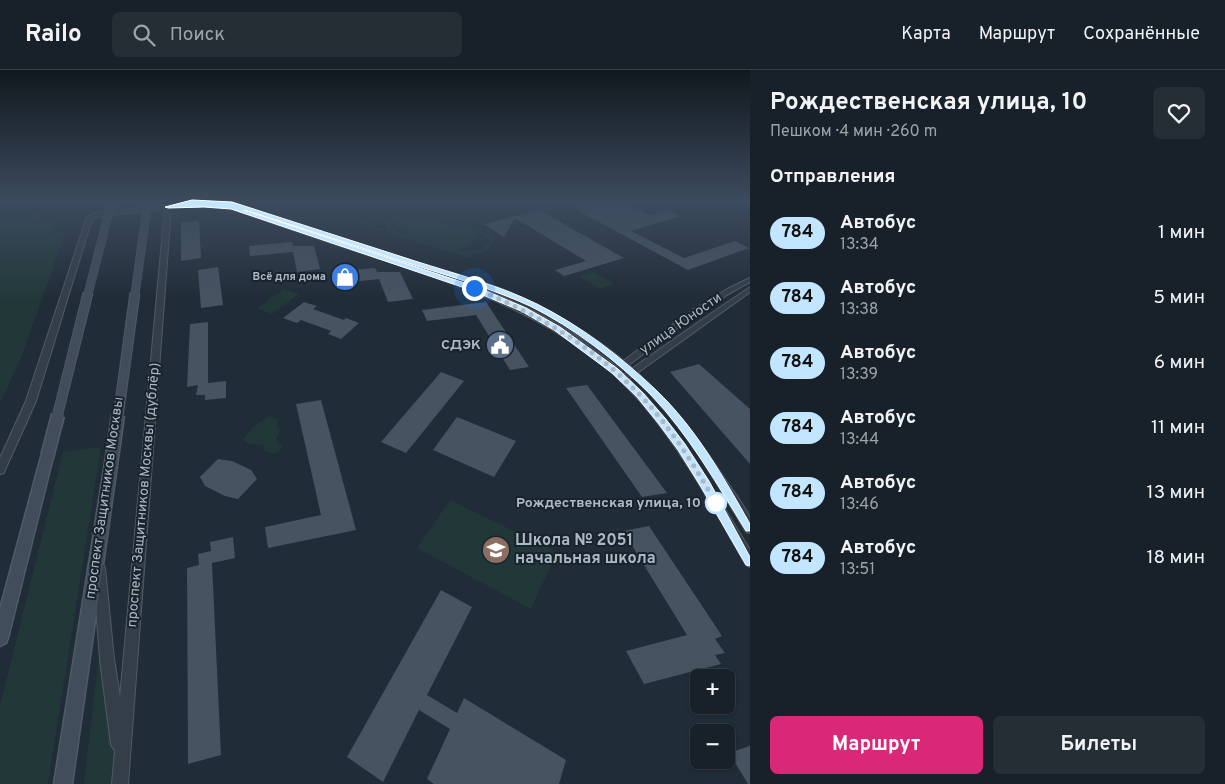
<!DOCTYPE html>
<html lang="ru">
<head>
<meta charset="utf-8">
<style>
	body { margin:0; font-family:Overpass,sans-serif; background:#252e35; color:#f1f3f6; height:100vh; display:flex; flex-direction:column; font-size:19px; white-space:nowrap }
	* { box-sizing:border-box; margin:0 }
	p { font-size:16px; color:#9fa3a8 }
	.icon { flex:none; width:28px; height:28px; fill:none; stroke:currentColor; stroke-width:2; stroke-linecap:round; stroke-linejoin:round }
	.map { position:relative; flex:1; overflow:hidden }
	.sheet { display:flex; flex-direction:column; background:#182129; width:475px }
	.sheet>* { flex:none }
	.badge { padding:0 10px; border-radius:16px; font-size:18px; line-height:32px }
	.tools { position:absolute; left:690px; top:599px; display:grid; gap:10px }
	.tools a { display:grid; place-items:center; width:45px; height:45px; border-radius:8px; background:#182129; box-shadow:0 1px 4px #0004,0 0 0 1px #363e46; font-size:25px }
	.you { position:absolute; width:25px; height:25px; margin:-12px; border:4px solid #fff; border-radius:50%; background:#1a73e8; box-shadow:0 0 0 8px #1a73e833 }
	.map>.badge { position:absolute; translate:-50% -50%; box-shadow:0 0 0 2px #fff }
	h2 { padding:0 20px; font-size:19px; line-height:45px }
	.round { display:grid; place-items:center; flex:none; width:52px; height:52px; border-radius:8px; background:#252e35 }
	.overview { display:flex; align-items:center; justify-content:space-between; height:85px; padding:0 20px }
	h1 { font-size:24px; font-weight:700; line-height:38px }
	.button { display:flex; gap:10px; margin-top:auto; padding:10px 20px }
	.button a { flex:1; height:58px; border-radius:8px; background:#db2777; color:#fff; font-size:20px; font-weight:700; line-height:58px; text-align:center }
	.button a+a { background:#252e35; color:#f1f3f6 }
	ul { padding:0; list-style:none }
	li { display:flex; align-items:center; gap:15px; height:65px; padding:0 20px }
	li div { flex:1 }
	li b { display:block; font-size:19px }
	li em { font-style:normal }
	li .badge { min-width:55px; font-weight:700; text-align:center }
	header { display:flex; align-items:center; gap:30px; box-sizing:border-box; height:70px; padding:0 25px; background:#182129; border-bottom:1px solid #363e46 }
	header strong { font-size:24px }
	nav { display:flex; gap:28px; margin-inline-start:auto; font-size:18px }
	.search { width:350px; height:45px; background:#252e35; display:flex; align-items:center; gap:12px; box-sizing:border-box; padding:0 18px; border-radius:8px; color:#9fa3a8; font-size:19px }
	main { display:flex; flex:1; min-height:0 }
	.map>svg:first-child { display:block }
</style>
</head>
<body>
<header>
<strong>Railo</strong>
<div class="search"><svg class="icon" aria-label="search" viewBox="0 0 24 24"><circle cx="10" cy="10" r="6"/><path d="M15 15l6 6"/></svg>Поиск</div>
<nav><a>Карта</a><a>Маршрут</a><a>Сохранённые</a></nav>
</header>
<main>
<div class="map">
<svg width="750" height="714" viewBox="0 0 750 714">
	<rect width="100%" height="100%" fill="#202c37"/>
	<!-- green -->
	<g fill="#223838" fill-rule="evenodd">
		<polygon points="42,141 39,152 54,150 51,163 66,161 21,288 0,333 0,147"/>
		<path d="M406 144H421L484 162 491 167 494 174 485 182 471 185 472 186 470 188 359 154 362 152 386 160V154L394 147ZM411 146C426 146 479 160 488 169L489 174 478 180 461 181 480 164 425 149 421 151 408 147 393 157 406 161 404 164 460 181 401 164 393 159 391 155 394 151Z"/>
		<polygon points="595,202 614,214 599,219 579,206"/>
		<polygon points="284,219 299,224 272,244 257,238"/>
		<polygon points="269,346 278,349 277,355 280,361 276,370 282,376 280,381 273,384 264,381 264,375 249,374 243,369 254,356"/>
		<polygon points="101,377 48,714 0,714 0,636 63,382"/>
		<polygon points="450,430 557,482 531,539 417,478"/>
		<polygon points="100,575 116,699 114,714 84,714"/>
	</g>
	<!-- building -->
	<g fill="#465361">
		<polygon points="604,130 617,130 649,145 667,140 681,146 631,161 684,188 735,171 749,178 688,200 573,138"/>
		<polygon points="539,140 624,188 564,206 555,200 586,191 515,148 504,167 484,154"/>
		<polygon points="199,151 201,188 181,191 181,152"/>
		<polygon points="292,172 293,176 314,176 320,199 297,202 293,182 250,186 249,176"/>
		<polygon points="218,197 223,235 201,238 198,200"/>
		<polygon points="375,198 377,202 400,202 413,229 388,232 379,209 334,214 331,202"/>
		<polygon points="304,232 317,236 313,239 344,250 346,248 359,253 341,269 328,264 331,261 301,250 297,253 283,248"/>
		<polygon points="486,232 529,297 510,300 476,245 427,251 422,240"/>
		<polygon points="208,252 208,313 226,311 226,328 205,330 205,325 196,325 198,315 187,317 190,254"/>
		<polygon points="699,294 750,339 750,394 670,302"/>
		<polygon points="441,302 464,311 406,383 381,372"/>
		<polygon points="587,315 667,423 642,427 566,318"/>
		<polygon points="321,330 356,460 268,478 265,457 321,445 296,334"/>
		<polygon points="457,347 516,371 494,407 433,380"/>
		<polygon points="218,389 232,391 251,400 257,409 238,429 225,426 205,416 200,407"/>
		<polygon points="649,456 722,566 715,569 725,583 715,585 721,594 644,614 626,581 687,565 623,461"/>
		<polygon points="233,467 235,488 212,493 221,685 188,694 187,498 199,495 198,484 211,481 210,472"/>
		<polygon points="441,520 472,537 427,625 457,643 464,628 566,690 559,714 434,714 427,709 450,659 419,640 383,712 347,687"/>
		<polygon points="750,676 750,714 748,714 729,683"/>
	</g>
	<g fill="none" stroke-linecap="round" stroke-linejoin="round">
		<defs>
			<g id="minor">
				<polygon points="193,130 201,130 190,133 190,131"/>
				<polygon points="221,130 226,130 228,132 223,133"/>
				<path d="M750 208V212C702 237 661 271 618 303H612L611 301 612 299 694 239 729 218Z"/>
				<polygon points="750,217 750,222 626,311 620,311 619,309 620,307 700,251"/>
			</g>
			<g id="tertiary">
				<path d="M207 133 239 138 454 210 496 226 536 244 575 266 611 292 644 324 675 362 703 403 750 480V497L746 495C713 438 682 379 639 330 568 249 463 216 365 184 323 171 281 156 239 142 218 135 193 136 171 138L128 714H112L115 681 111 675 100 589 93 498 95 494 99 492 103 494 105 498 114 589 120 627 165 138 97 147 92 149 36 331 5 400 4 403 0 404V388L26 331 87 147 96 143 175 134Z"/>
				<path d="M485 215C496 214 518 226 528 231 615 272 671 326 723 406 729 415 747 439 750 448 750 452 750 459 750 463L746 462C718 416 692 369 656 330 609 279 549 244 485 219Z"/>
			</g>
			<g id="secondary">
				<polygon points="114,370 118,371 120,374 72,714 54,714 108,374 110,371"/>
				<polygon points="47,383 51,384 53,387 8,568 6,573 0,576 0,539 41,387 43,384"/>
			</g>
		</defs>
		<!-- minor casing -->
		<use href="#minor" stroke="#515b66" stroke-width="2"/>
		<!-- tertiary casing -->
		<use href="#tertiary" stroke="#515b66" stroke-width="2"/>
		<!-- secondary casing -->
		<use href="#secondary" stroke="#515b66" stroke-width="3"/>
		<!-- minor -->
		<use href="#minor" fill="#333e48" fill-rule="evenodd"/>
		<!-- tertiary -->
		<use href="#tertiary" fill="#333e48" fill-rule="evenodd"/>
		<!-- secondary -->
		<use href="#secondary" fill="#414d5b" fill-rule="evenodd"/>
		<defs>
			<g id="secondary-bridge-far2">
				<polyline points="88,224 112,130"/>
				<polyline points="135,224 148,130"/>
			</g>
			<g id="secondary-bridge-far1">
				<polyline points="57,347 88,223"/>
				<polyline points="118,347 135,223"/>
			</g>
			<g id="secondary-bridge">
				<polyline points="114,374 118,345"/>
				<polyline points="47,387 58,345"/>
			</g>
		</defs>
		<!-- secondary-bridge-far2 casing -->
		<use href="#secondary-bridge-far2" stroke="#515b66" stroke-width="9" stroke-linecap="butt"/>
		<!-- secondary-bridge-far1 casing -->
		<use href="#secondary-bridge-far1" stroke="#515b66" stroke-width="11" stroke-linecap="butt"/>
		<!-- secondary-bridge casing -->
		<use href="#secondary-bridge" stroke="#515b66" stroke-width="15" stroke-linecap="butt"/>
		<!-- secondary-bridge-far2 -->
		<use href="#secondary-bridge-far2" stroke="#414d5b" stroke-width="8"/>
		<!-- secondary-bridge-far1 -->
		<use href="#secondary-bridge-far1" stroke="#414d5b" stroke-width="9"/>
		<!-- secondary-bridge -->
		<use href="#secondary-bridge" stroke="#414d5b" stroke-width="12"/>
	</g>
	<!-- sky -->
	<linearGradient id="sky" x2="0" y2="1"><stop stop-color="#12181e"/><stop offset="0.57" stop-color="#3c4b5e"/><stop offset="1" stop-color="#3c4b5e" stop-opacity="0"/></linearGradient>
	<rect width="750" height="230" fill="url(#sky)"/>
	<!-- line -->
	<path fill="#c2e6ff" stroke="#fff" d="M192 130 232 132C293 152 354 171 415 191 456 204 498 215 537 234 581 256 620 286 656 320 696 358 724 408 750 454V461H746C717 414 689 365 651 325 616 290 574 258 530 236 488 217 442 204 398 190 347 173 295 156 244 140L477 217 526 238 560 257 618 299 643 323 665 348 685 374 709 411 750 487V496L746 495 701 417 678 380 658 353 637 327 612 303 554 260 521 241 471 220 231 139 204 137 168 138 165 137Z"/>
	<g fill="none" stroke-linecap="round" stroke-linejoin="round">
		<!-- walk -->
		<path stroke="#adb8c5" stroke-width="5" stroke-dasharray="0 9" d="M474 218C535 243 593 276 639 324 670 356 694 395 716 433"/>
	</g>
	<!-- icons -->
	<defs>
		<symbol id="shop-disc" viewBox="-11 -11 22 22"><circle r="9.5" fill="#3f7fe0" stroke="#19232c"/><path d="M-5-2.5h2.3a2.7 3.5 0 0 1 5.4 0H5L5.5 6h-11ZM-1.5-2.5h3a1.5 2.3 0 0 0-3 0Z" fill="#fff"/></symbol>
		<symbol id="civic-disc" viewBox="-11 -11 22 22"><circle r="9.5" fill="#5c6f8a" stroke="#19232c"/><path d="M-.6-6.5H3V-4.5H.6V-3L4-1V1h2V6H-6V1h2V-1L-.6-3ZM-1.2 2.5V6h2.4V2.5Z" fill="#fff"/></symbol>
		<symbol id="school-disc" viewBox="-11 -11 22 22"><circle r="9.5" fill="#8d6e63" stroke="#19232c"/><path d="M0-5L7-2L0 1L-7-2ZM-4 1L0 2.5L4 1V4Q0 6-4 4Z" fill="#fff"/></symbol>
	</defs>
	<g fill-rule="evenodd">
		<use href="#shop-disc" x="329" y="191" width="32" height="32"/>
		<use href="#civic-disc" x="484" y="259" width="32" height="32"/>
		<use href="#school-disc" x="480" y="464" width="32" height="32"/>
	</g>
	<!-- markers -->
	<circle fill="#fff" stroke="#c2e6ff" stroke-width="2.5" cx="716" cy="433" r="10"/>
	<g text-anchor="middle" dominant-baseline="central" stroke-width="4" stroke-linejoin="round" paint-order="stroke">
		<!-- far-poi labels -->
		<g font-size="11" font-weight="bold" fill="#adb8c5" stroke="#19232c" text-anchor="end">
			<text x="326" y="207">Всё для дома</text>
		</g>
		<!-- street labels -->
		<g font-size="14" fill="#adb8c5" stroke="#19232c">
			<text transform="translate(681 254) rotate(-35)">улица Юности</text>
			<text transform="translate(144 425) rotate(-85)">проспект Защитников Москвы (дублёр)</text>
			<text transform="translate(105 428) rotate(-82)">проспект Защитников Москвы</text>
		</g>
		<!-- poi labels -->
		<g font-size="14" font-weight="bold" fill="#adb8c5" stroke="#19232c" text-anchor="end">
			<text x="481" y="275">СДЭК</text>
		</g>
		<!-- stop labels -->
		<g font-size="14" font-weight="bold" fill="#adb8c5" stroke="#19232c" text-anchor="end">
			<text x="701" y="433">Рождественская улица, 10</text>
		</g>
		<!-- near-poi labels -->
		<g font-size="16" font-weight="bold" fill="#adb8c5" stroke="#19232c" text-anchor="start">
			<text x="515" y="471">Школа № 2051<tspan x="515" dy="18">начальная школа</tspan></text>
		</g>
	</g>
</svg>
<div class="tools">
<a>+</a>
<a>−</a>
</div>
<div class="you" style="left:474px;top:218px"></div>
</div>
<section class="sheet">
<div class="overview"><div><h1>Рождественская улица, 10</h1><p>Пешком · 4 мин · 260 m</p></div><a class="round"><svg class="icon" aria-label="heart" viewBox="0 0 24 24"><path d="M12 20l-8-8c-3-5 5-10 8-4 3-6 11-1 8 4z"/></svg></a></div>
<h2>Отправления</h2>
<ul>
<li><span class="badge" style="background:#c2e6ff;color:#111">784</span><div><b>Автобус</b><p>13:34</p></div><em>1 мин</em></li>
<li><span class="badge" style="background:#c2e6ff;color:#111">784</span><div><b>Автобус</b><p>13:38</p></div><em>5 мин</em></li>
<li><span class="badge" style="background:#c2e6ff;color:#111">784</span><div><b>Автобус</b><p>13:39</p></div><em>6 мин</em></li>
<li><span class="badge" style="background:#c2e6ff;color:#111">784</span><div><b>Автобус</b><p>13:44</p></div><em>11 мин</em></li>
<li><span class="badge" style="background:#c2e6ff;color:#111">784</span><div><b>Автобус</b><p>13:46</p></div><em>13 мин</em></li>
<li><span class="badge" style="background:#c2e6ff;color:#111">784</span><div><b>Автобус</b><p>13:51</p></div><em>18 мин</em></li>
</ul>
<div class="button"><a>Маршрут</a><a>Билеты</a></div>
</section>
</main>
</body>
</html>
